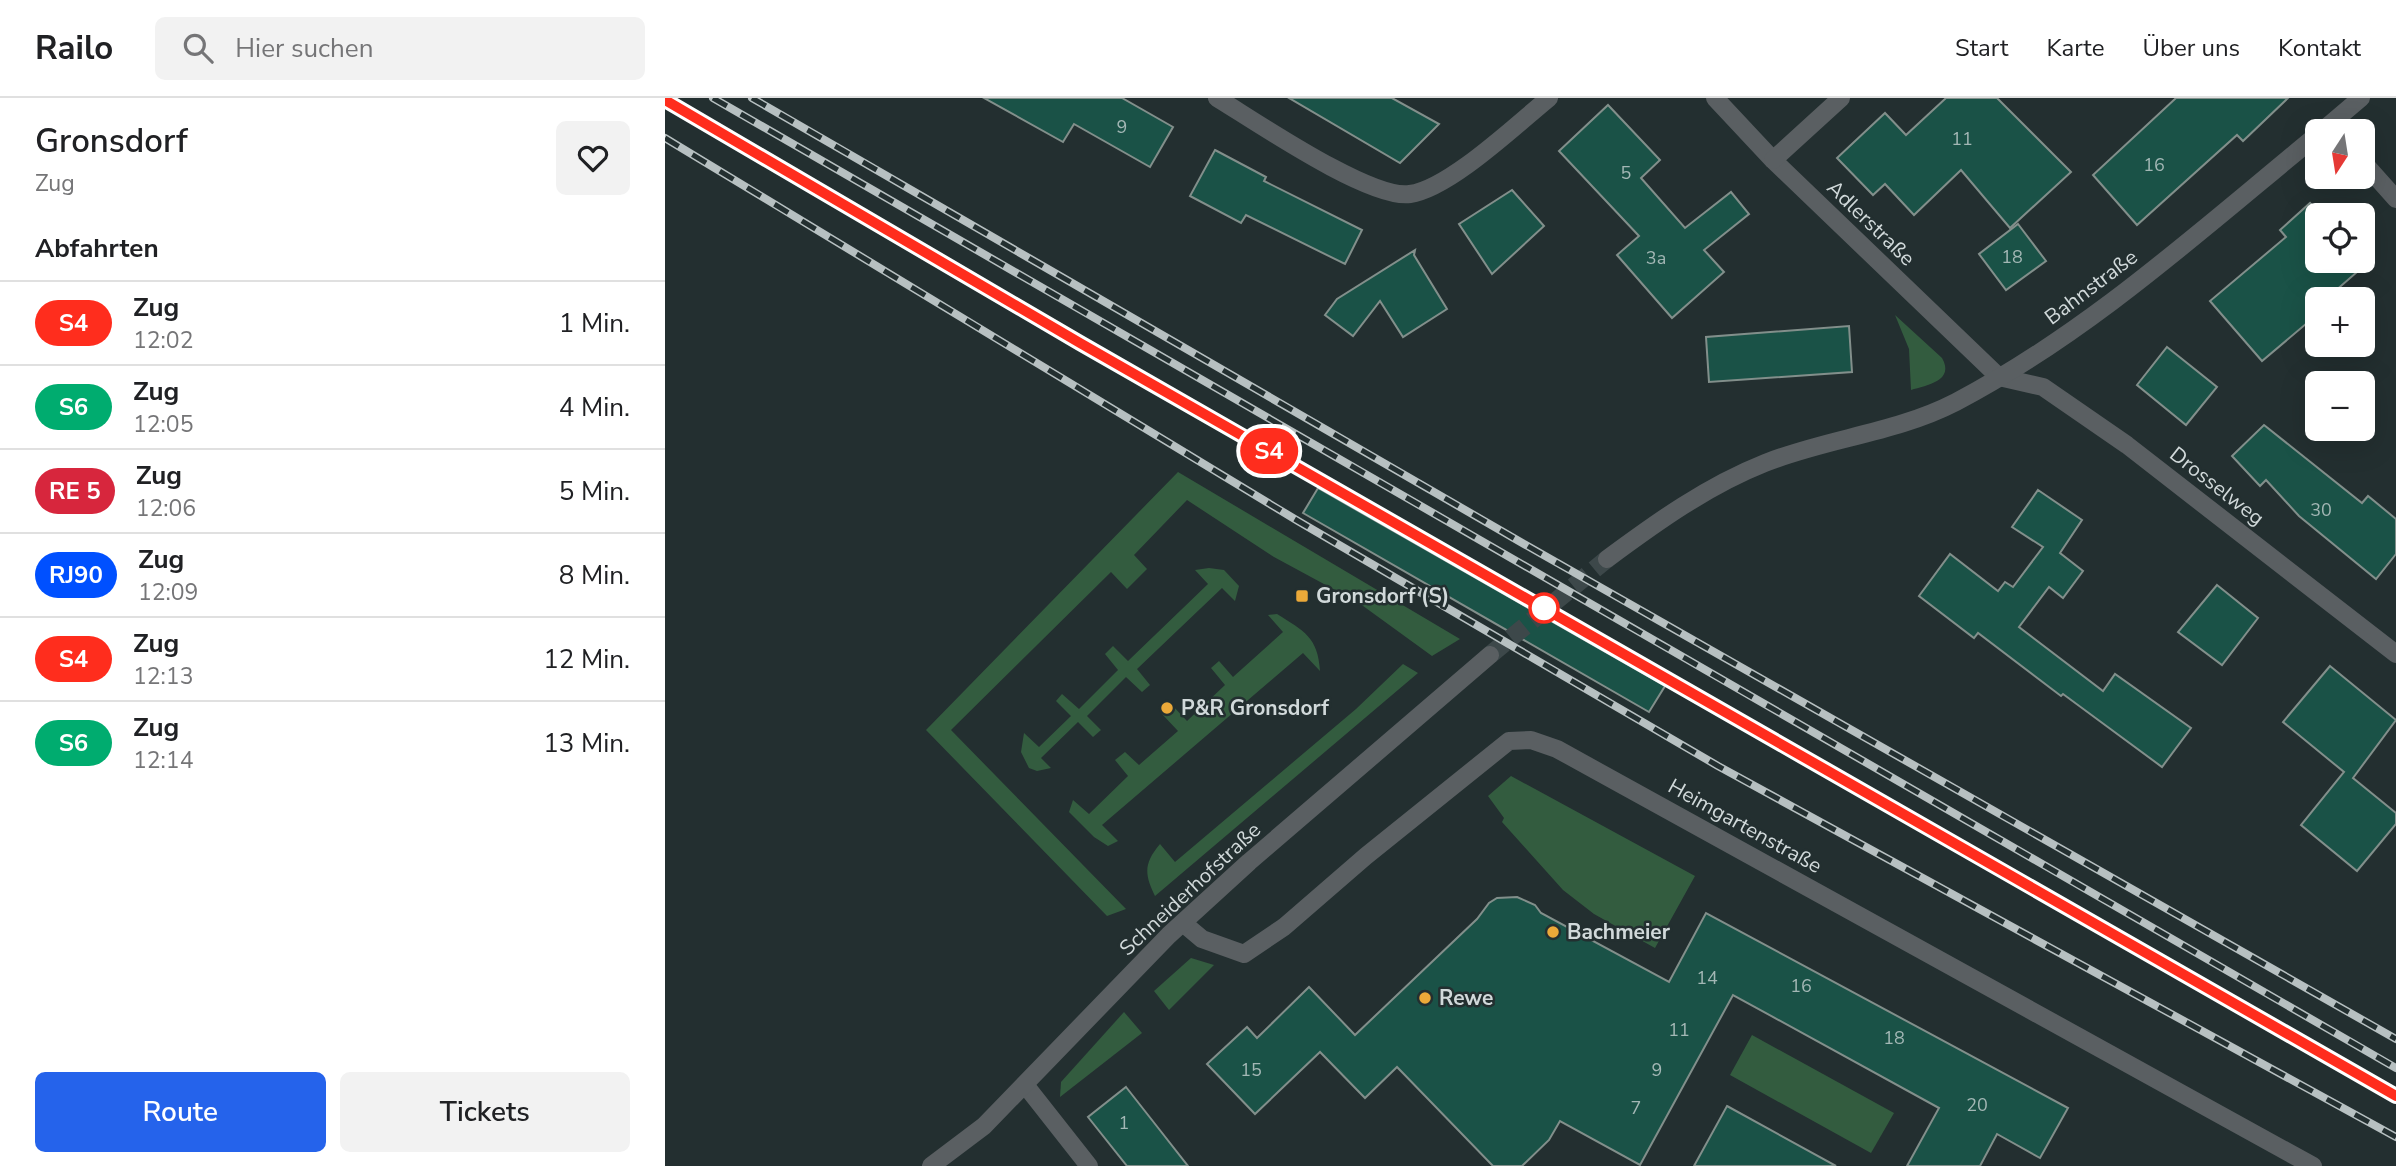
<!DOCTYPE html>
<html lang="de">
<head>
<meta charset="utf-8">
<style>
	body { margin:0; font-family:"Nunito Sans",sans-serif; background:#f2f2f2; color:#202124; height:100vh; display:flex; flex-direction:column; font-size:26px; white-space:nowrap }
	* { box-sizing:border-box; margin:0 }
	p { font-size:23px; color:#757577 }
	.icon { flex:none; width:38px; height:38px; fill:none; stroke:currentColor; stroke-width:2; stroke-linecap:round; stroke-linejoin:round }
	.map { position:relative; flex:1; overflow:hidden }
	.drawer { display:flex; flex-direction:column; background:#fff; width:665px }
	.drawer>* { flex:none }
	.badge { padding:0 14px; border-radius:23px; font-size:24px; line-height:46px }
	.needle { width:46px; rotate:192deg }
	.controls { position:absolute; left:1640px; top:21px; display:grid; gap:14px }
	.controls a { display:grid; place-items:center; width:70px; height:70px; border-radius:10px; background:#fff; box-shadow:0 7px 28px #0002; font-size:35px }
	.map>.badge { position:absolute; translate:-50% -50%; box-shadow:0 0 0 4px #fff }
	h2 { padding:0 35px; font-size:26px; line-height:63px }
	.round { display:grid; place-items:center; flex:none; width:74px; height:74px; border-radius:10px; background:#f2f2f2 }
	.summary { display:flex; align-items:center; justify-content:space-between; height:119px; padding:0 35px }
	h1 { font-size:33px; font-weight:600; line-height:52px }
	.primary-button { display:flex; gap:14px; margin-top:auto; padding:14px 35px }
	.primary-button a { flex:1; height:80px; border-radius:10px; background:#2563eb; color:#fff; font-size:28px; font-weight:600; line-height:80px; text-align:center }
	.primary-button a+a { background:#f2f2f2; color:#202124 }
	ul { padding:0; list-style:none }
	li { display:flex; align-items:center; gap:21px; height:84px; padding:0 35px; border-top:2px solid #e0e0e0 }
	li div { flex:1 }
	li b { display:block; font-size:26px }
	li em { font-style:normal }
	li .badge { min-width:77px; font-weight:700; text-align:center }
	header { display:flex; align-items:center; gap:42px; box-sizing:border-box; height:98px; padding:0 35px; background:#fff; border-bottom:2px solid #e0e0e0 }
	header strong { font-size:33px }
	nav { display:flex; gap:38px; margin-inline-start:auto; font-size:24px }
	.search { width:490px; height:63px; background:#f2f2f2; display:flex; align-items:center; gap:18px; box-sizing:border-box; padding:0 24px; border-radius:10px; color:#757577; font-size:26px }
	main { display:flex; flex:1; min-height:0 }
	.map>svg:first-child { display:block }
</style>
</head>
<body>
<header>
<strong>Railo</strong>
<div class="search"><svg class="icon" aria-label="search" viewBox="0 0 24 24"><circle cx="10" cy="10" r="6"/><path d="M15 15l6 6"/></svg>Hier suchen</div>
<nav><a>Start</a><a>Karte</a><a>Über uns</a><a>Kontakt</a></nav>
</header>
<main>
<section class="drawer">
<div class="summary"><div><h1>Gronsdorf</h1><p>Zug</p></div><a class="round"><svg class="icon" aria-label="heart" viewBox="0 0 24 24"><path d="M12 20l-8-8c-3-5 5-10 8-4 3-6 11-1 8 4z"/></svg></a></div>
<h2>Abfahrten</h2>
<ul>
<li><span class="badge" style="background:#ff2d1d;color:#fff">S4</span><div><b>Zug</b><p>12:02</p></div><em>1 Min.</em></li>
<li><span class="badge" style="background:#00ac6f;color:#fff">S6</span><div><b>Zug</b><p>12:05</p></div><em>4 Min.</em></li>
<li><span class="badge" style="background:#d7263d;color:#fff">RE 5</span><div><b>Zug</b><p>12:06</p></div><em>5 Min.</em></li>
<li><span class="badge" style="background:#0050ff;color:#fff">RJ90</span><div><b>Zug</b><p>12:09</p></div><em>8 Min.</em></li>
<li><span class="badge" style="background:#ff2d1d;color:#fff">S4</span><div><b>Zug</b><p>12:13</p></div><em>12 Min.</em></li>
<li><span class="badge" style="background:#00ac6f;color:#fff">S6</span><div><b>Zug</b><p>12:14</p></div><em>13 Min.</em></li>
</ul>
<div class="primary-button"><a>Route</a><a>Tickets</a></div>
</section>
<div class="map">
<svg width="1731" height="1068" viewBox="0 0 1731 1068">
	<rect width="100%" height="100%" fill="#232f30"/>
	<!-- green -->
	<g fill="#335c3f">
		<path d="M1230 217 1277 260C1290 283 1262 287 1246 292L1244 251Z"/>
		<polygon points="513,374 795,541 767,558 694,505 609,459 522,402 469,457 482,471 462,491 446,474 286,632 461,811 442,818 261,632"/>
		<polygon points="544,470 559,472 574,488 570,503 557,490 472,571 485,587 477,594 461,579 422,618 436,632 428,639 413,624 376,660 386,670 372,673 364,670 356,654 359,635 374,649 406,618 391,603 397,596 414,611 453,572 440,556 448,548 463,563 543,486 530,472"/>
		<path d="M612 516C639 533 653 539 655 573L638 555 437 727 453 743 443 748 429 739 404 714 408 702 424 716 463 678 450 662 460 654 474 667 513 633 496 615 507 607 522 623 560 587 546 570 554 563 568 579 618 534 603 517Z"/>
		<path d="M738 566 753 575 490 798C479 776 479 765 495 746L510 764 691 611Z"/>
		<polygon points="846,678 1030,778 990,850 929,816 898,792 837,724 839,720 823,698"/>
		<polygon points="526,860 549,867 504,912 489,893"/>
		<polygon points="459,914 477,935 395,999 396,984"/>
		<polygon points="1087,937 1229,1015 1206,1055 1065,977"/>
	</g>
	<!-- building -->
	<g fill="#1a5247" stroke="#828f8b" stroke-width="2">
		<polygon points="319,0 457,0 508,29 485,69 409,26 398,44"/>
		<polygon points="624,0 727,0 774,26 735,65"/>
		<polygon points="1281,0 1332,0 1406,74 1345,130 1296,72 1249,117 1220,86 1208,97 1172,60 1220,15 1241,37"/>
		<polygon points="1511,0 1623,0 1578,43 1572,37 1472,127 1428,77"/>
		<polygon points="943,7 995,62 976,80 1020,130 1066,94 1084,116 1039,152 1059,174 1007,220 952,157 974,138 894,53"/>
		<polygon points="550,52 601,79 599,83 697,132 680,166 581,117 576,125 525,98"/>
		<polygon points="847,92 879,128 827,176 794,126"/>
		<polygon points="1645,105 1656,117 1652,117 1652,163 1696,163 1700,167 1661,201 1652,201 1652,209 1644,216 1648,220 1597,263 1545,203 1621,139 1615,132"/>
		<polygon points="1353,126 1381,163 1341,192 1314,156"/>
		<polygon points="750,152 749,157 782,211 738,239 715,203 688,238 660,217 672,201"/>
		<polygon points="1184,228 1187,274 1044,284 1041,239"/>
		<polygon points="1502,249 1552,289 1521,327 1472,287"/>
		<polygon points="1599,327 1697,405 1703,398 1731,421 1731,456 1711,481 1634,418 1601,382 1595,388 1567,358"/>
		<polygon points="653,390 1000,588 984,614 638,415"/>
		<polygon points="1373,392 1417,422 1395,455 1418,473 1398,500 1384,489 1354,529 1438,593 1450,576 1526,630 1497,669 1398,596 1396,598 1313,535 1309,540 1254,498 1285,456 1333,493 1340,484 1348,489 1378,449 1347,429"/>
		<polygon points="1552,487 1593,520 1557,567 1513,534"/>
		<polygon points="1665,568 1731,622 1688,680 1731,715 1731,726 1692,773 1636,727 1679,674 1618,624"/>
		<polygon points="852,799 870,807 876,815 1004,884 1041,815 1403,1010 1375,1060 1332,1036 1315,1068 1242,1068 1274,1010 1068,897 975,1067 895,1023 884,1042 857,1068 828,1068 732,969 700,1000 655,954 590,1016 542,966 582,929 592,940 644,889 690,937 812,821 824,805 832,800"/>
		<polygon points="461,989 494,1031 523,1068 462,1068 423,1019"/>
		<polygon points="1062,1008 1171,1068 1029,1068"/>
	</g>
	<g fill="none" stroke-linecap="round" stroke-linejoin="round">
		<!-- minor-tunnel -->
		<polyline stroke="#3d484a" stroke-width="18" stroke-dasharray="18 9" stroke-linecap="butt" points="825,557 942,461"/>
		<!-- minor -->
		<g stroke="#5a5f62" stroke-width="18">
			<path d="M552 0C590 23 705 102 745 96 784 91 852 26 884 0"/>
			<polyline points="1050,0 1108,62 1334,279 1378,289 1462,347 1731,556"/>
			<polyline points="1657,33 1696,0"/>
			<polyline points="1108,62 1176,0"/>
			<polyline points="1698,64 1731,101"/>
			<path d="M942 461C992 424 1042 388 1100 365 1163 340 1231 335 1291 304 1424 234 1536 132 1652 37"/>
			<polyline points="518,825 537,841 579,856 619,829 701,758 844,643 866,642 892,651 1648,1068"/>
			<polyline points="361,988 424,1068"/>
			<polyline points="266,1068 319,1028 504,837 584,764 825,557"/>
		</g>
		<defs>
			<g id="rail">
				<polyline points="48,0 1731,970"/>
				<polyline points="87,0 859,446 1731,941"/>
				<polyline points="0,2 438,258 1731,998"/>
				<polyline points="0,40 633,423 1053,668 1731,1039"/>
			</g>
		</defs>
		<!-- rail casing -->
		<use href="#rail" stroke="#b7c0c1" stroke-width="8"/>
		<!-- rail -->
		<use href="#rail" stroke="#232f30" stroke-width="5" stroke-dasharray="16" stroke-linecap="butt"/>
	</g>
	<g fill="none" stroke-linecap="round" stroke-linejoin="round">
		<defs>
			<polyline id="line" points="0,2 415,245 1731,998"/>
		</defs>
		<!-- line casing -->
		<use href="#line" stroke="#fff" stroke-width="16"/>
		<!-- line -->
		<use href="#line" stroke="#ff2d1d" stroke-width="10"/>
	</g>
	<!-- markers -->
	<g fill="#eba939" stroke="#232f30" stroke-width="2.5">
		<rect x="630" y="491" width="14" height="14" rx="3.5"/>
		<circle cx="502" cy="610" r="7"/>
		<circle cx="888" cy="834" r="7"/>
		<circle cx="760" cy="900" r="7"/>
	</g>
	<circle fill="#fff" stroke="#ff2d1d" stroke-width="3.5" cx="879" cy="510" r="14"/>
	<g text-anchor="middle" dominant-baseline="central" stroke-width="5" stroke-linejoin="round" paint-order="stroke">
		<!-- number labels -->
		<g font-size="18" fill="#a3b7b5">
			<text x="457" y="29">9</text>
			<text x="1297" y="41">11</text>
			<text x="1489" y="67">16</text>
			<text x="961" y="75">5</text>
			<text x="1347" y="159">18</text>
			<text x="991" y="160">3a</text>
			<text x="1656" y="412">30</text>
			<text x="1042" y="880">14</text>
			<text x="1136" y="888">16</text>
			<text x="1014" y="932">11</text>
			<text x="1229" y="940">18</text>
			<text x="586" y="972">15</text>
			<text x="992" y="972">9</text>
			<text x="1312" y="1007">20</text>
			<text x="971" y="1010">7</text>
			<text x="459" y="1025">1</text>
		</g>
		<!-- street labels -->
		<g font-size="21" fill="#d1d9da" stroke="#232f30">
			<text transform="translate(1206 125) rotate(44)">Adlerstraße</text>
			<text transform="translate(1426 189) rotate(-37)">Bahnstraße</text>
			<text transform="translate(1552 388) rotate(38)">Drosselweg</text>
			<text transform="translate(1080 728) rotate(29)">Heimgartenstraße</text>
			<text transform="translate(525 791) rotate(-43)">Schneiderhofstraße</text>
		</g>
		<!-- poi labels -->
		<g font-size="21" font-weight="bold" fill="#d1d9da" stroke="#232f30" text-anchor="start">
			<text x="651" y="498">Gronsdorf (S)</text>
			<text x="516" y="610">P&amp;R Gronsdorf</text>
			<text x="902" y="834">Bachmeier</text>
			<text x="774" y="900">Rewe</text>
		</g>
	</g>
</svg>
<div class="controls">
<a><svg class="needle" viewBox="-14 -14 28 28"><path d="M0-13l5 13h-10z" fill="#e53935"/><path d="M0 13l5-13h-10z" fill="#757577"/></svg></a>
<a><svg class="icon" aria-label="locate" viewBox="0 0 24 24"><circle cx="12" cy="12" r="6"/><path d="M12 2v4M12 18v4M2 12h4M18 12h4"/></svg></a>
<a>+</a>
<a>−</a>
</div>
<b class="badge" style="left:604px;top:353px;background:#ff2d1d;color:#fff">S4</b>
</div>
</main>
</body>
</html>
